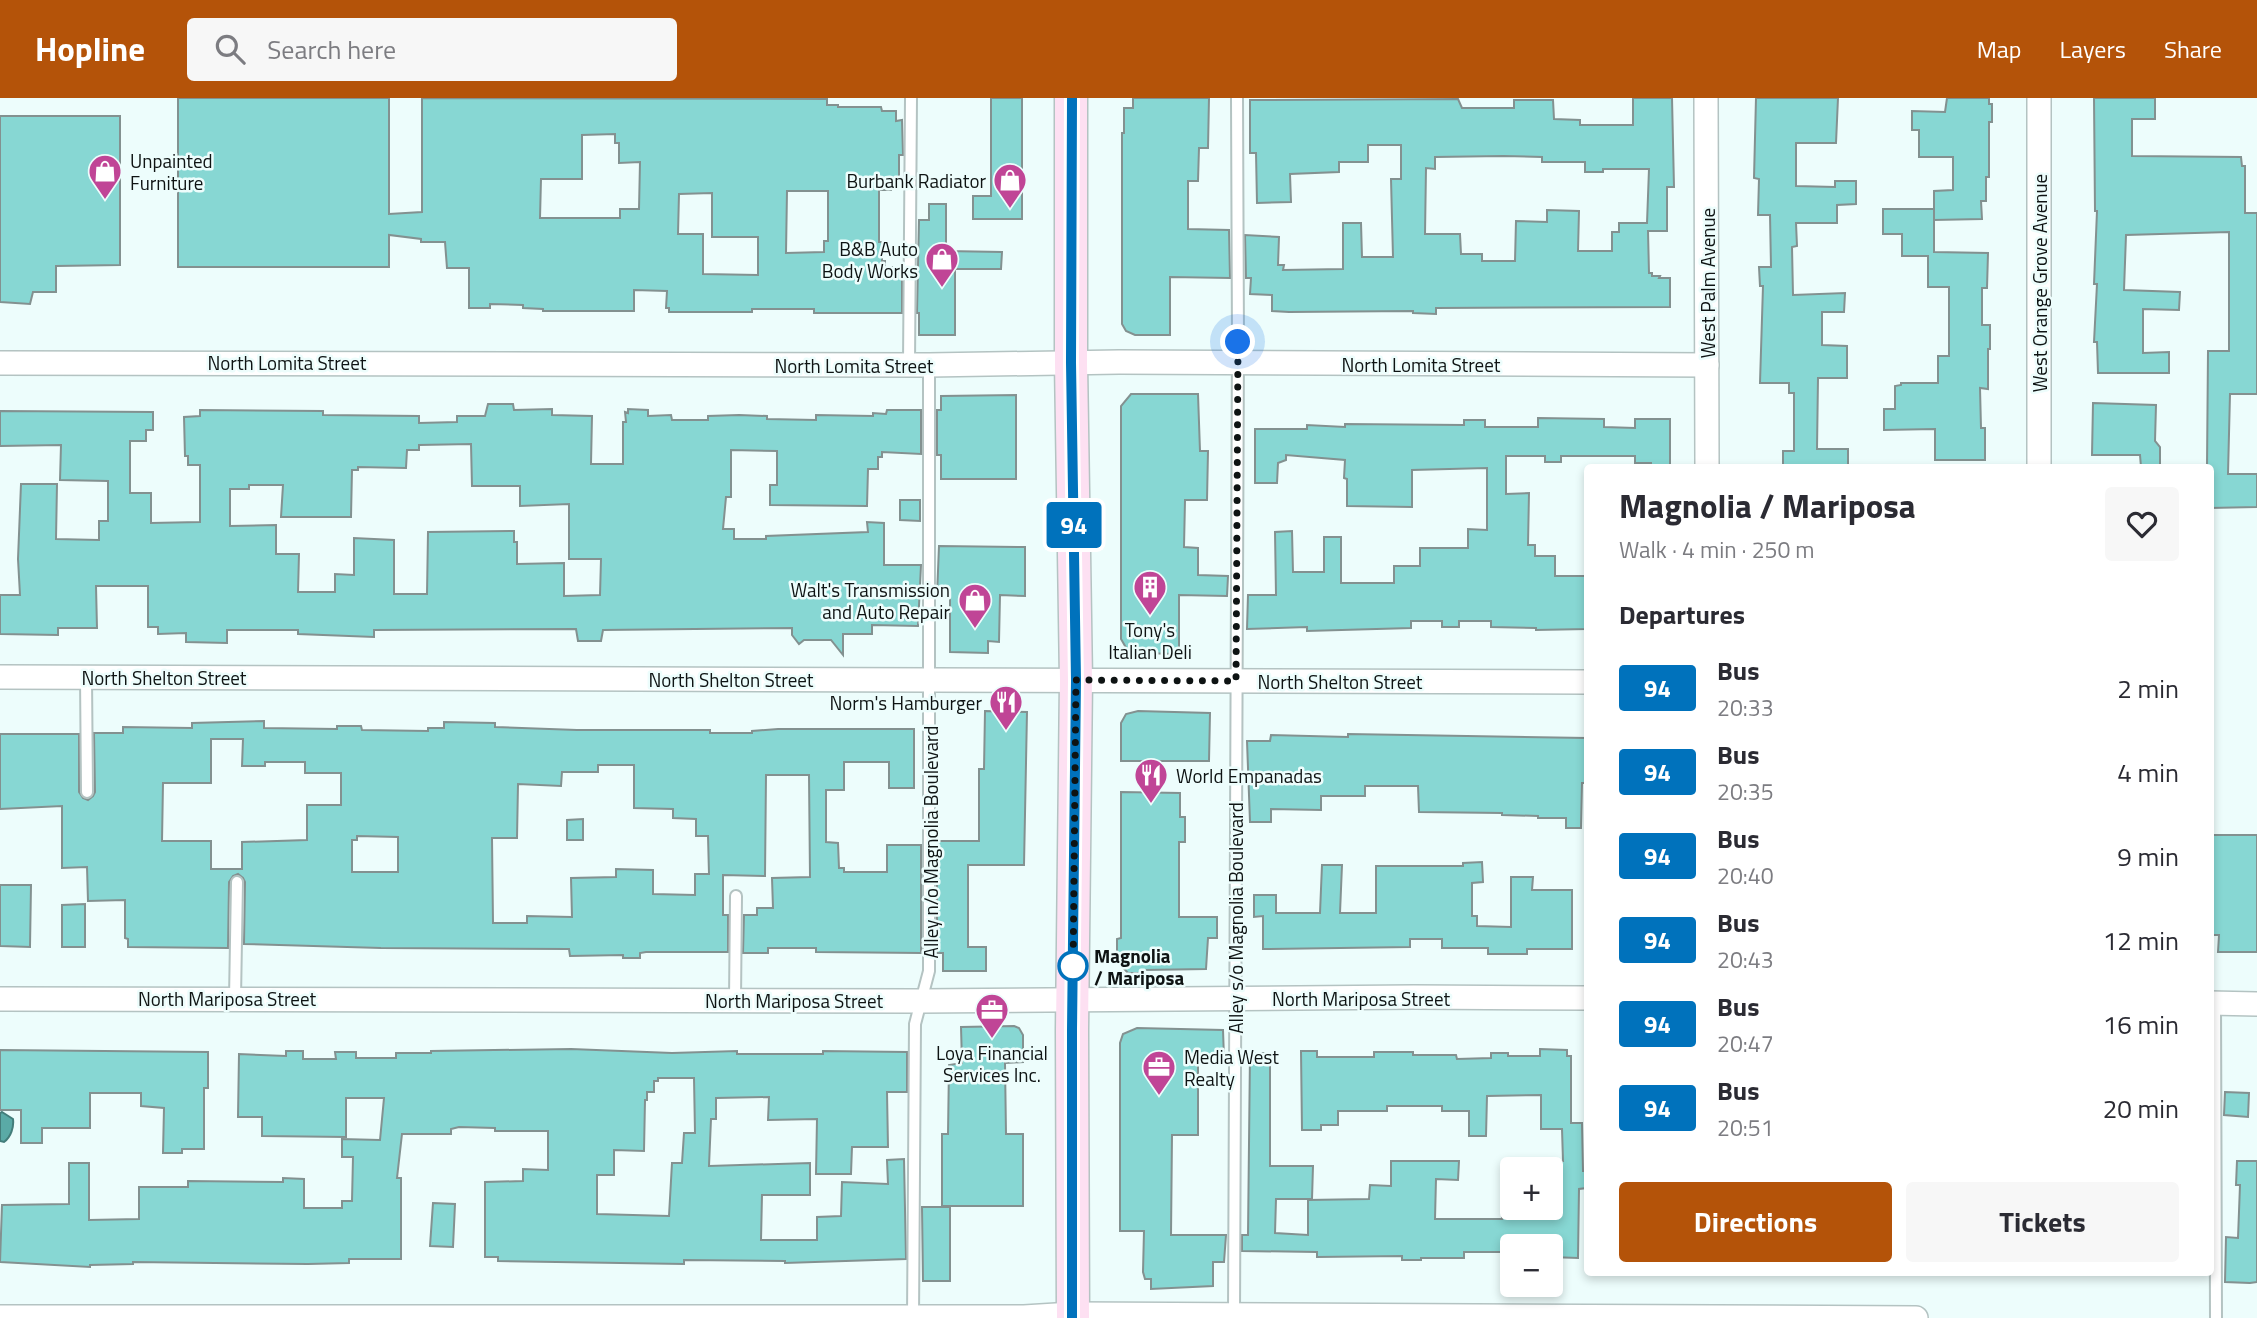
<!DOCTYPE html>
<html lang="en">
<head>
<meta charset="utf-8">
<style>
	body { margin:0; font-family:"Titillium Web",sans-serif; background:#f7f7f7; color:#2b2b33; height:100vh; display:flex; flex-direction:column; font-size:26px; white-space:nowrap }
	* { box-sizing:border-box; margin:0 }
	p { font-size:23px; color:#7c7c81 }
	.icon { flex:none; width:38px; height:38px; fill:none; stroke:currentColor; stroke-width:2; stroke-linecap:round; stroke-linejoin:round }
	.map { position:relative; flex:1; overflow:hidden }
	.drawer { position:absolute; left:1584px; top:366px; width:630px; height:812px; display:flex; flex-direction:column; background:#fff; border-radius:7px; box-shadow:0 4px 10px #0003 }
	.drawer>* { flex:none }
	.badge { padding:0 14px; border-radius:5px; font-size:24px; line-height:46px }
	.tools { position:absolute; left:1500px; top:1059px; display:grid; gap:14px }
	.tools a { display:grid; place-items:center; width:63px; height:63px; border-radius:7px; background:#fff; box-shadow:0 4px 10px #0003; font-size:35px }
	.you { position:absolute; width:35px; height:35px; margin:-18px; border:5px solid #fff; border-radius:50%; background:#1a73e8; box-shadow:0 0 0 10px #1a73e833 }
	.map>.badge { position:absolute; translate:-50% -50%; box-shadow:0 0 0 4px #fff }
	h2 { padding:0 35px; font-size:26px; line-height:63px }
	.round { display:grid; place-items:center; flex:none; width:74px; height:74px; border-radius:7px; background:#f7f7f7 }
	.overview { display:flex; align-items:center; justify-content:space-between; height:119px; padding:0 35px }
	h1 { font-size:33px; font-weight:700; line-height:52px }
	.button { display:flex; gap:14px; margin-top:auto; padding:14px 35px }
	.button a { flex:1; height:80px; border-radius:7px; background:#b45309; color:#fff; font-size:28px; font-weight:700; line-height:80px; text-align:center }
	.button a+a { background:#f7f7f7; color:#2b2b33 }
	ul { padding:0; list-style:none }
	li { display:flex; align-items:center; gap:21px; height:84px; padding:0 35px }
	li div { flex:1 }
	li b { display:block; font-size:26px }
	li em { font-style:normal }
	li .badge { min-width:77px; font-weight:700; text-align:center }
	header { display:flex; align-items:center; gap:42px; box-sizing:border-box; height:98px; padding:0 35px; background:#b45309; color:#fff }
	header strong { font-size:33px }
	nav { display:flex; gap:38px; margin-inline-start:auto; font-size:24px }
	.search { width:490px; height:63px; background:#f7f7f7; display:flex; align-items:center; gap:18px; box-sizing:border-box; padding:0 24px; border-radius:7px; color:#7c7c81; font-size:26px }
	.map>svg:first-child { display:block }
</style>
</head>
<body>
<header>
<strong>Hopline</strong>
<div class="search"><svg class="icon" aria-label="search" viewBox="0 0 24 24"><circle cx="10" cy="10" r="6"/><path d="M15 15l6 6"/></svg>Search here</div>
<nav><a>Map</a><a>Layers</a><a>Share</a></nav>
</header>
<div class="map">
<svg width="2257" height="1220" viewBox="0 0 2257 1220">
	<rect width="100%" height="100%" fill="#edfdfc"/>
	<!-- water -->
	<path fill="#5aaaa6" stroke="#437d7a" stroke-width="2" d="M2 1014 13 1021C14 1029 11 1039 4 1044L0 1043V1015Z"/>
	<!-- building -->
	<g fill="#87d7d3" stroke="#839190" stroke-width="2" fill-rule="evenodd">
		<path d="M178 0H389V116L422 114V0L827 1V7H838V9H881L882 13H896V23L902 22 903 57H899V87H891V92H879V144H882V163H885V169H902V215H814V211H752V214H669V210H666L667 193 634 192V213H543V211L523 210V207L490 206V210H469V170H447L445 144H421V141L389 137V169H178ZM615 36V45H619V65L640 64 639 111H620V120H540L541 81H582V37ZM787 93H828V143H824V154L786 155ZM712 95V139H758V177L703 176V136H678L679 96Z"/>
		<polygon points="991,0 1022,0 1022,121 973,121 973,98 991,98"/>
		<polygon points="1133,0 1209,0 1208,50 1199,50 1198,83 1188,83 1188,131 1229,132 1230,180 1170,179 1170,237 1135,237 1126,233 1122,226 1122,35 1124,35 1124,10 1133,10"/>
		<path d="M1633 0H1672L1674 89H1667V133H1648L1649 175H1652V178H1660L1659 180H1670V209L1436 210V216L1413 215V213L1289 214 1272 213V197L1250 196 1251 180H1246L1245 137 1279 139 1278 167H1284L1283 172 1343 171V125H1361L1362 159H1393L1391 81H1401V47H1368V64H1339V74L1290 76 1291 104 1257 105 1256 55H1250V2L1458 1 1462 10H1514V2H1553L1554 21 1580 22V27H1633ZM1503 58 1542 59V64H1585V74H1603V71H1649L1647 125H1619V134H1612V153H1578L1579 113 1547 112V124L1516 123 1515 163H1482V156H1461L1460 136H1425L1426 70 1435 71V59Z"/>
		<polygon points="1756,0 1838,0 1836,45 1796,45 1796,88 1835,89 1835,83 1856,83 1856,106 1837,107 1837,125 1796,125 1797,148 1792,149 1793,197 1845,195 1844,214 1822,214 1822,247 1847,248 1847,280 1818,280 1817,351 1848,351 1848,369 1783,369 1783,353 1794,353 1794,295 1789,295 1789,285 1760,285 1763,188 1760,188 1759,169 1771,169 1770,117 1758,117 1759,81 1754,80"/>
		<polygon points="1947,0 1989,0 1989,6 1992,6 1992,24 1989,24 1989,79 1986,79 1986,103 1981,103 1982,121 1934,122 1934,93 1953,92 1953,59 1919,59 1919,32 1912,32 1912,13 1945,14"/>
		<polygon points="2094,0 2155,0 2155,21 2132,21 2132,58 2241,59 2242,68 2245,68 2245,115 2257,115 2257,296 2230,296 2228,376 2257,376 2257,409 2210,410 2210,369 2207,369 2208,253 2229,253 2229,134 2126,137 2124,192 2180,194 2179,212 2143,211 2143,255 2169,254 2169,275 2098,275 2097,244 2094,244 2097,186 2094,186 2097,113 2095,113"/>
		<polygon points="0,18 120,18 120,167 56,168 56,194 33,194 30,206 0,204"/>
		<polygon points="929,106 946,106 946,153 1002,154 1001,171 955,171 955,237 919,237 919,215 917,215 919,122 929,122"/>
		<polygon points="1883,111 1934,111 1934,154 1988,155 1987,190 1982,190 1982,227 1990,227 1990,251 1988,251 1988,291 1980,290 1981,330 1985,330 1985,362 1935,362 1935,331 1884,332 1884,311 1895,311 1895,288 1901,287 1901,285 1938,285 1938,258 1949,258 1949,189 1928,189 1928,158 1902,158 1902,136 1883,136"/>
		<polygon points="1131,296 1198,296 1200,353 1208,353 1207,402 1185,402 1184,449 1198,450 1198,477 1228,478 1227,498 1179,497 1179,556 1137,555 1128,553 1121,541 1121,308"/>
		<polygon points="1016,297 1016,381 941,381 941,357 937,357 937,312 941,312 941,298"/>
		<polygon points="2093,305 2156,307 2155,343 2160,349 2160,369 2141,369 2140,357 2092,357"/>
		<path d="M488 306H513L514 312 552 311V317L592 318 591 366H623V324H626L625 314 628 315V311L648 312V318L671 317 672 322H708V318L739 317 767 318V321L816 322V317L873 318V315L886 316 887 312H921V356L882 354V359H878V371H868L867 408 770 407V387H777V353L731 352V399H726L723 431H734V441H766V438L868 434 867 424 884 425V467H921L918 528 872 527V536H843V557L831 542H804L799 546 792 537V530L603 532 601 543H578L576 531 374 532V539L298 536V532H227V545L186 544V535L158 536V529H148V488H96L97 530H58V537L0 536V497H20L18 461 21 386H57L56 441 99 442V423H108V383L60 382 61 347 0 348V313L153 314V332H146V343H130V395H151V425L200 424V367H188V358H185L184 319 200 318V312L323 313V317L419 318V325L457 324V318H485ZM471 346 472 388H520V408L569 406V461H601L600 497 564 498V465L517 466V444H514V433L428 434 427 496H394V442L354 440V477L335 476V494H298L299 456H276V427L230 428V391H249V387H283L281 419H351L352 372H358V369L406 370 407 352H419V347Z"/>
		<polygon points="1538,320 1604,321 1604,329 1635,330 1635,321 1670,321 1670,369 1651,369 1651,365 1635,365 1635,358 1561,358 1561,364 1545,364 1545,358 1506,358 1506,396 1529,395 1528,447 1535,447 1535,458 1555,458 1555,478 1587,478 1587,531 1536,532 1536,530 1491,529 1491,523 1459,523 1459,529 1442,529 1442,523 1411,523 1411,530 1307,533 1307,529 1247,531 1248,497 1276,497 1275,434 1292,433 1293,474 1324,474 1324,439 1341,439 1341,485 1394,485 1394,468 1420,468 1420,450 1468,450 1468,431 1487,432 1487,370 1412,372 1412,409 1347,408 1347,381 1344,380 1345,362 1286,357 1286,362 1278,365 1277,385 1255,385 1255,331 1307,331 1307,327 1345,329 1345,326 1464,327 1464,322 1485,322 1485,329 1538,329"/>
		<polygon points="900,402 920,402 920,423 900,422"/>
		<polygon points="939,448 1025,449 1025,498 1000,497 999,544 988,543 988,555 950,554 950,498 937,498"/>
		<polygon points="985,613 1027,614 1024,767 968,767 968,849 986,849 986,873 943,873 943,855 937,855 937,746 939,743 979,743 979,671 984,671"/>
		<polygon points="1138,613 1210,615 1209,663 1121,663 1121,625 1126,616"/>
		<path d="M264 623V630L337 631V628H361L362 632 428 633V630H444V624L495 625V629L577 632H710V635H752V633L778 631H914V690H889V664H844V692H826V744L838 745 839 770H844V774H887V747H921V855L816 854V850H768V855H743L744 817H757V810H773L772 780 810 779 809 677H766L765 778 723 777V817H728V854H646L640 855V860H623V857L570 858 569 851 381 850 244 846 245 784 243 780 238 776 233 778 229 784 228 850 128 849V841L125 840V802L88 803 87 769 62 770V708L0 711V636H79V694L83 700 88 702 93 698 95 694 94 635H123V629L192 630V625ZM211 641H243L242 668H265V664H305V675H341V707H307V742L242 744V771H211V743H162L163 685H211ZM598 667H634V710L673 711V720L696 721V738H708L709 776H695V797L653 796V772L616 771V779L571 780 572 819 527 818V825H493L492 740H517L518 686 561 688 562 674H598ZM357 738 398 739V774H352V742H357Z"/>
		<polygon points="1348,636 1587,640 1587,685 1582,685 1581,730 1566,730 1566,720 1538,720 1538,718 1502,717 1502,715 1419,714 1418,688 1365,688 1365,698 1321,698 1321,712 1271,711 1271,724 1250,724 1247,643 1270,643 1271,637 1348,639"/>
		<polygon points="1121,694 1180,695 1180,719 1185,719 1185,744 1179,744 1179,819 1217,819 1217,840 1208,840 1206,871 1144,872 1144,875 1128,875 1117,863 1117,841 1121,840"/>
		<polygon points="583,721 583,742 567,742 567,722"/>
		<polygon points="2210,737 2257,737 2257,854 2218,854 2219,837 2210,837"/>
		<polygon points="1482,764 1483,784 1472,785 1472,818 1477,818 1477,828 1511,829 1511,779 1533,779 1532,792 1572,792 1572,851 1527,851 1527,856 1488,856 1488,850 1442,850 1442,841 1410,841 1410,849 1263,851 1263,818 1254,819 1254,797 1276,797 1276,815 1320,815 1322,767 1342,767 1340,815 1376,815 1376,768 1463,768 1463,765"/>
		<polygon points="0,787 31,787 30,849 0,848"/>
		<polygon points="85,806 85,849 62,849 62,807"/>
		<polygon points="1014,928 1019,930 1023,937 1023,964 1005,965 1006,1036 1023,1036 1023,1108 942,1108 942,1036 948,1036 949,967 962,965 961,929"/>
		<polygon points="1137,930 1223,932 1224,960 1198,960 1198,1037 1172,1037 1171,1137 1226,1137 1224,1164 1213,1164 1213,1188 1151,1191 1151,1181 1145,1181 1143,1174 1144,1133 1120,1133 1120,945 1123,936"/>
		<path d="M571 951 672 955 737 953V956H823V953L907 954V994H887L888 1049H852L851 1076H816L817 1021 768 1022 769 999 716 1000V1021H711L709 1068 810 1065V1097H762L761 1142H817V1119L841 1118 842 1084 888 1086 887 1062 904 1061 906 1161 785 1165V1163L684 1162V1166L498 1163V1159H485V1084L523 1083V1071L548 1072V1033H495V1030L459 1029 451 1031V1036H402L397 1080H401V1161H349V1165L308 1166 133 1164V1166L90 1167V1169L0 1164 2 1107 69 1106V1065H89V1122L139 1121V1089H188V1083L283 1084V1080L304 1081V1110H342V1103H352L353 1059H342V1041L380 1042 384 1000H346V1039L262 1038V1019H238L239 956 286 958V953H303V961H336L335 954H356V960H396V955H431V953ZM658 980H694L695 1035H684L682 1065H672L669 1118 597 1116V1077H614V1052L644 1053 645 1002H647V994H654V983H658Z"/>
		<polygon points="1540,951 1567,952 1567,958 1571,958 1571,1025 1582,1025 1583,1073 1587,1073 1587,1090 1579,1091 1578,1160 1550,1159 1550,1148 1512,1148 1512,1154 1464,1154 1464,1160 1421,1160 1421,1162 1402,1162 1402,1158 1317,1159 1317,1154 1242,1153 1242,1137 1248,1137 1250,955 1270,955 1270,1068 1313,1068 1312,1101 1276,1101 1275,1135 1308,1137 1308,1102 1369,1101 1370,1087 1391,1088 1391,1063 1459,1063 1458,1082 1436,1081 1435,1121 1502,1121 1502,1115 1512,1115 1512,1110 1550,1110 1550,1063 1563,1063 1562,1031 1541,1031 1541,997 1487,998 1486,1038 1469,1038 1469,1013 1442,1013 1442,1008 1387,1008 1387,1013 1338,1013 1338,1027 1321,1027 1321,1032 1302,1032 1301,953 1317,953 1317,959 1374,959 1374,954 1413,954 1413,957 1456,957 1457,961 1491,960 1491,955 1508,955 1508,958 1540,958"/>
		<polygon points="0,952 208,954 208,990 204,990 204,1051 182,1051 182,1055 163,1055 164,1010 141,1008 141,995 90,995 90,1030 42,1030 42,1045 21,1045 21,1012 0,1012"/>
		<polygon points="2225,994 2249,995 2248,1019 2224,1017"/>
		<polygon points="2237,1063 2257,1063 2257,1184 2250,1185 2225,1184 2226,1139 2238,1140 2240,1087 2236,1087"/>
		<polygon points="433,1105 455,1106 453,1149 430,1148"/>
		<polygon points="922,1109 950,1109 950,1183 923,1183"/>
	</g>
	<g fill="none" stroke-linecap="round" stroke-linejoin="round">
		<defs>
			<g id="lane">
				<polyline points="909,266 911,0"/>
				<polyline points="86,579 87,694"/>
				<polyline points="235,900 237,784"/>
				<polyline points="735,902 736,798"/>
				<polyline points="2215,905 2216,1220"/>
				<polyline points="1234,1219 1238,244 1237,0"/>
				<polyline points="913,1220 915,926 929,873 929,267"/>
			</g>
			<g id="street">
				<polyline points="1706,0 1707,369"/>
				<polyline points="2039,0 2039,369"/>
				<polyline points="0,265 929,267 1119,264 1707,267"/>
				<polyline points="0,579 1587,584"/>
				<polyline points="0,901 921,903 1414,899 1587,900"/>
				<polyline points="2210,905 2257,906"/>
				<polyline points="0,1219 1024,1219 1072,1216 1916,1220"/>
			</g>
			<polyline id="secondary" points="1071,0 1071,265 1076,582 1072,932 1073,1220"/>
		</defs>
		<!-- lane casing -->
		<use href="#lane" stroke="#b4c3c2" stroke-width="14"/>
		<!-- street casing -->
		<use href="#street" stroke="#b4c3c2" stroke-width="26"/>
		<!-- secondary casing -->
		<use href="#secondary" stroke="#b4c3c2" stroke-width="35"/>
		<!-- lane -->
		<use href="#lane" stroke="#fff" stroke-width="10"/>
		<!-- street -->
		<use href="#street" stroke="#fff" stroke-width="23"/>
		<!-- secondary -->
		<use href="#secondary" stroke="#fde0f2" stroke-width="32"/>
	</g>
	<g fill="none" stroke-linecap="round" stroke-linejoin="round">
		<defs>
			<polyline id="line" points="1072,0 1071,265 1076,582 1072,932 1072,1220"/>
		</defs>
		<!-- line casing -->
		<use href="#line" stroke="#fff" stroke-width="16"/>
		<!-- line -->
		<use href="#line" stroke="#0072bc" stroke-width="10"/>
		<!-- walk -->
		<polyline stroke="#0e1313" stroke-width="7" stroke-dasharray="0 12.6" points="1073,868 1073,876 1076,582 1236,583 1238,244"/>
	</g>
	<!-- icons -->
	<defs>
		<symbol id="shop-pin" viewBox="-11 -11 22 30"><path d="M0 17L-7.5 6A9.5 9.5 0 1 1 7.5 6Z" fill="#c04596" stroke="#edfdfc"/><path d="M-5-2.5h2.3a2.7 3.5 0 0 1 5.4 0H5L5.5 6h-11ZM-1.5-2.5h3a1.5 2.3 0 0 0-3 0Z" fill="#fff"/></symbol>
		<symbol id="building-pin" viewBox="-11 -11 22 30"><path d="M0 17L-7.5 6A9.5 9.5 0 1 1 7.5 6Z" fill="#c04596" stroke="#edfdfc"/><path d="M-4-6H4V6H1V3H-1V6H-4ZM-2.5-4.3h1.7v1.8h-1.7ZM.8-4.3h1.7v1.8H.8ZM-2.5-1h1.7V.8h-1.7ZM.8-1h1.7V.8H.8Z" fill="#fff"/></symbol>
		<symbol id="restaurant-pin" viewBox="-11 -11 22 30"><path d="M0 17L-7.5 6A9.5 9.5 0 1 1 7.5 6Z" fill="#c04596" stroke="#edfdfc"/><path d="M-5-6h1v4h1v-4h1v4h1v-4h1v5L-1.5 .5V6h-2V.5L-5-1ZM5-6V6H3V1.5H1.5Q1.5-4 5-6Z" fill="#fff"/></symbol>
		<symbol id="office-pin" viewBox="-11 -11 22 30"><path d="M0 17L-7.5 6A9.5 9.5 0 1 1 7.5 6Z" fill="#c04596" stroke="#edfdfc"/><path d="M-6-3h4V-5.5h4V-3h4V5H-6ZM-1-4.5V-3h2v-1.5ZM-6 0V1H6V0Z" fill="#fff"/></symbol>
	</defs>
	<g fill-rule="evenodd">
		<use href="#shop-pin" x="86" y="54" width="38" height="52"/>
		<use href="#shop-pin" x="991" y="63" width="38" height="52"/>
		<use href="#shop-pin" x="923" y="142" width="38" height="52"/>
		<use href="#building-pin" x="1131" y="470" width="38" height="52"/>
		<use href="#shop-pin" x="956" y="483" width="38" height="52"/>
		<use href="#restaurant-pin" x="987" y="585" width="38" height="52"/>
		<use href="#restaurant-pin" x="1132" y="658" width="38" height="52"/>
		<use href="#office-pin" x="973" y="893" width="38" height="52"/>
		<use href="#office-pin" x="1140" y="950" width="38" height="52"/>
	</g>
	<!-- markers -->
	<circle fill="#fff" stroke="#0072bc" stroke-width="3.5" cx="1073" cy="868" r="14"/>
	<g text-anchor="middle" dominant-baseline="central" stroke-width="5" stroke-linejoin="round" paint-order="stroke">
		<!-- poi labels -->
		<g font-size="19" fill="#0e1313" stroke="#edfdfc" text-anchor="end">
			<text x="130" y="62" text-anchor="start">Unpainted<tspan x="130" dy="22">Furniture</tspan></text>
			<text x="986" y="82">Burbank Radiator</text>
			<text x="918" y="150">B&amp;B Auto<tspan x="918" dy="22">Body Works</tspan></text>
			<text x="950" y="491">Walt's Transmission<tspan x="950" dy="22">and Auto Repair</tspan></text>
			<text x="1150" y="531" text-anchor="middle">Tony's<tspan x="1150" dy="22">Italian Deli</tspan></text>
			<text x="982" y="604">Norm's Hamburger</text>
			<text x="1176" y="677" text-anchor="start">World Empanadas</text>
			<text x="992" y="954" text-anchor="middle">Loya Financial<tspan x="992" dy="22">Services Inc.</tspan></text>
			<text x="1184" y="958" text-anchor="start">Media West<tspan x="1184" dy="22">Realty</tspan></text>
		</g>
		<!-- street labels -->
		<g font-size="19" fill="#0e1313" stroke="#edfdfc">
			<text transform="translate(1707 185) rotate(-90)">West Palm Avenue</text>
			<text transform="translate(2039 185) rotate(-90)">West Orange Grove Avenue</text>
			<text x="287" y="264">North Lomita Street</text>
			<text x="1421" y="266">North Lomita Street</text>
			<text x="854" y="267">North Lomita Street</text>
			<text x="164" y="579">North Shelton Street</text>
			<text x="731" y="581">North Shelton Street</text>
			<text x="1340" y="583">North Shelton Street</text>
			<text transform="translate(930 744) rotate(-90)">Alley n/o Magnolia Boulevard</text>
			<text transform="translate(1235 820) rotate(-90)">Alley s/o Magnolia Boulevard</text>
			<text x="227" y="900">North Mariposa Street</text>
			<text x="1361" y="900">North Mariposa Street</text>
			<text x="794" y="902">North Mariposa Street</text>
		</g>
		<!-- stop labels -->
		<g font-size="19" font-weight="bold" fill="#0e1313" stroke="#edfdfc" text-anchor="start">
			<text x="1094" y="857">Magnolia<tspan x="1094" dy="22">/ Mariposa</tspan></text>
		</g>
	</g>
</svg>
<div class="tools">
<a>+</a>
<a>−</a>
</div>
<div class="you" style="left:1238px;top:244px"></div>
<b class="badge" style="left:1074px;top:427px;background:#0072bc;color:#fff">94</b>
<section class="drawer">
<div class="overview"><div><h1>Magnolia / Mariposa</h1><p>Walk · 4 min · 250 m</p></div><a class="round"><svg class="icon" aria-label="heart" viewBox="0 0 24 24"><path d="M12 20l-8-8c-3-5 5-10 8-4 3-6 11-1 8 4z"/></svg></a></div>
<h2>Departures</h2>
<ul>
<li><span class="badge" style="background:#0072bc;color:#fff">94</span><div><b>Bus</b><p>20:33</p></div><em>2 min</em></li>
<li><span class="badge" style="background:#0072bc;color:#fff">94</span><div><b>Bus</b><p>20:35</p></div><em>4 min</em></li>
<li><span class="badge" style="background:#0072bc;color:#fff">94</span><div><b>Bus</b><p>20:40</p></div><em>9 min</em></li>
<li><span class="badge" style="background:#0072bc;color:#fff">94</span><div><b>Bus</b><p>20:43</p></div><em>12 min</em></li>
<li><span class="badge" style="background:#0072bc;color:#fff">94</span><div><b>Bus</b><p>20:47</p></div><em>16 min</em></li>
<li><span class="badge" style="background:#0072bc;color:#fff">94</span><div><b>Bus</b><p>20:51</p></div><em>20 min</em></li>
</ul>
<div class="button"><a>Directions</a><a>Tickets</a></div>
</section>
</div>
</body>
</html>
